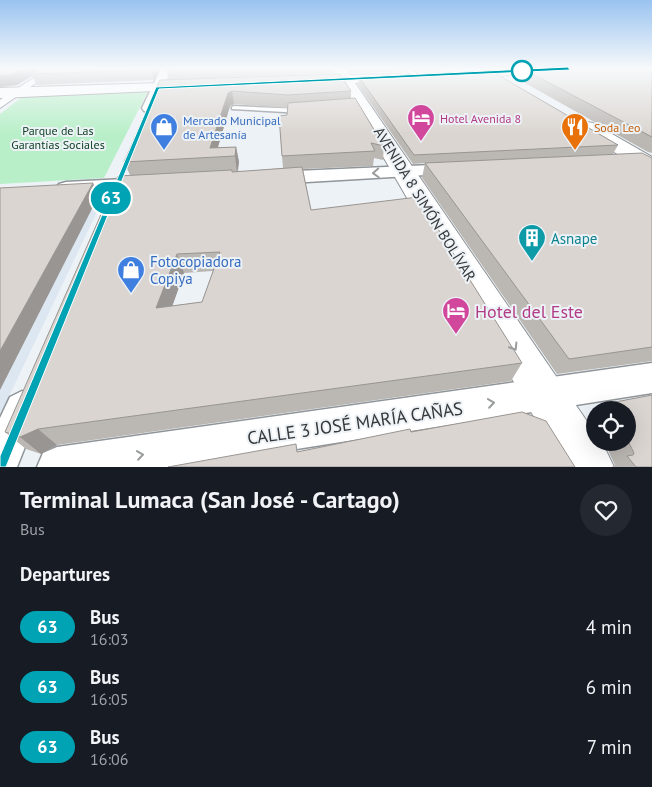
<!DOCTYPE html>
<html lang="en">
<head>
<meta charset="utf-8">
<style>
	body { margin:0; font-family:"PT Sans",sans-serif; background:#242831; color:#f1f3f6; height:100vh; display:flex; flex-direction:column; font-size:19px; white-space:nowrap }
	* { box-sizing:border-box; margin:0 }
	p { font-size:16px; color:#9ea1a6 }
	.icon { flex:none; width:28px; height:28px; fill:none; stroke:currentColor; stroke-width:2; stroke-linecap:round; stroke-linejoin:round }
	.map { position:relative; height:467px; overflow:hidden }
	.side { display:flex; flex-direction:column; background:#171b24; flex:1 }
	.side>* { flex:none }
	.badge { padding:0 10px; border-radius:16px; font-size:18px; line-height:32px }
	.buttons { position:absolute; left:586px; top:401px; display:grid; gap:10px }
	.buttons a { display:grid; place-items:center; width:50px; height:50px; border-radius:50%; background:#171b24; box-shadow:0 5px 20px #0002; font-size:25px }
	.map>.badge { position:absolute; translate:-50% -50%; box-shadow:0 0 0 2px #fff }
	h2 { padding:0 20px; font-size:19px; line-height:45px }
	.round { display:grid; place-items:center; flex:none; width:52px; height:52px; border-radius:26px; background:#242831 }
	.overview { display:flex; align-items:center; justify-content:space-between; height:85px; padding:0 20px }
	h1 { font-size:24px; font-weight:800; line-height:38px }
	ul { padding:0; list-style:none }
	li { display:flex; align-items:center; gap:15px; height:60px; padding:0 20px }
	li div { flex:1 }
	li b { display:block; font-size:19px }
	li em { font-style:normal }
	li .badge { min-width:55px; font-weight:700; text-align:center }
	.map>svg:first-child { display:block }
</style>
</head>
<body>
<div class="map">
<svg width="652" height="467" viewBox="0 0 652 467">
	<rect width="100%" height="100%" fill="#edf2f7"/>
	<!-- built -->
	<polygon fill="#dde7f1" points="107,191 0,415 0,197"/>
	<!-- green -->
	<polygon fill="#b8efc8" points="148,91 104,178 0,184 0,114 26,94"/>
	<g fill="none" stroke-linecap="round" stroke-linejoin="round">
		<defs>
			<g id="service">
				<polygon points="405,69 411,69 419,76 414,77"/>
				<polygon points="234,106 302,109 305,111 302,113 232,109 232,107"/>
			</g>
			<polygon id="pedestrian" points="47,69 56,69 0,108 0,100"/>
			<g id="minor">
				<polygon points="161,69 171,69 156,108 149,112 144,111 142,108"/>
				<polygon points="454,164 460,165 463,169 460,173 273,184 266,182 264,178 266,174 273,172"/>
				<polygon points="144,178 151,180 153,184 151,188 66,194 59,192 56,188 59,184 66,182"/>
				<polygon points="652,363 652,393 182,467 37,467 43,453 57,447"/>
				<polygon points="22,391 34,397 40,409 17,467 0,467 0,418 10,397"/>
			</g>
			<g id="tertiary">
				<polygon points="333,69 345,69 350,75 401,74 403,77 401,80 396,81 355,83 595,433 595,442 602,442 614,467 563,467 341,84 306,85 301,84 299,81 301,78 336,75"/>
				<polygon points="474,69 575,69 568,73 441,78 434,74 441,70"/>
				<polygon points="193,82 198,83 200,86 198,89 0,98 0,88"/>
				<polygon points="587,122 593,123 652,157 652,172 644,171 581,131 578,127 581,123"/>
			</g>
		</defs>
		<!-- service casing -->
		<use href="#service" stroke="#909599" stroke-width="3"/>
		<!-- pedestrian casing -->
		<use href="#pedestrian" stroke="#909599" stroke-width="2"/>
		<!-- minor casing -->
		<use href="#minor" stroke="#909599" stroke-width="3"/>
		<!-- tertiary casing -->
		<use href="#tertiary" stroke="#909599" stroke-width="2"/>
		<!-- service -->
		<use href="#service" fill="#fff" fill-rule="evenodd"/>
		<!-- pedestrian -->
		<use href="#pedestrian" fill="#fff" fill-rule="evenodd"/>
		<!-- minor -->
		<use href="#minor" fill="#fff" fill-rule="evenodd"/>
		<!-- tertiary -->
		<use href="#tertiary" fill="#fff" fill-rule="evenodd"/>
	</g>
	<!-- wall -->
	<g fill="#bbb7b3" fill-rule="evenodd">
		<polygon points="0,69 160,69 154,80 37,85 32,76 17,85 0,87"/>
		<polygon points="166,69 333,69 333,73 169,80"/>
		<polygon points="346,69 405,69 404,71 351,73"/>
		<polygon points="413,69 452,69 415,70"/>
		<polygon points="519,69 652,69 652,153 648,152 516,78"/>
		<polygon points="359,77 618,145 613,154 652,158 652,361 557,374 422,178 425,163 413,164 358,85"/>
		<path d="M160 80 351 91V99L384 146 383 160 374 158 373 166 303 169 311 210 522 363 511 381 57 445 41 454 26 449 5 432 130 175 124 162ZM234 104 287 108V115L282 156 283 168 238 172 239 162 236 147H218L230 106ZM213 271 202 302 172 306 184 273Z"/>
		<polygon points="652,395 652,467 612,467 615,465 604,442 628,442 628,410 603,410 610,403"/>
	</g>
	<!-- shaded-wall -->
	<g fill="#999592">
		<polygon points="22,69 44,69 32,74 32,76 17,85 0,87 0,75"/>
		<polygon points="151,69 160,69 154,80 151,70"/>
		<polygon points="232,91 234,104 230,106 215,157 210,148 228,93"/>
		<polygon points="236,147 239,162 237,173 235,156"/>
		<polygon points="93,183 99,195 0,390 0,351"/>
		<polygon points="177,254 184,273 165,327 156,308"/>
		<polygon points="38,429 57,445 41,454 20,437"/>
	</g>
	<!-- building -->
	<g fill="#dad5d0" stroke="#999592" fill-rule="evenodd">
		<polygon points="0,69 22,69 11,75 0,75"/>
		<polygon points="39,69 151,69 151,70 32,74"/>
		<polygon points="523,69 652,69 652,137"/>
		<polygon points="493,72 618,145 414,155 359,77"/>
		<polygon points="340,74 351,91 288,95 232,91 228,93 210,148 236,147 235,156 124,162 160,80"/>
		<polygon points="355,98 384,146 371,143 375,151 282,156 279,116 287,115 288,103"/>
		<polygon points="642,153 652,158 652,347 569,359 425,163"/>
		<path d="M302 167 311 210 418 197 522 363 38 429 20 437 5 432 118 176 232 170V172ZM220 252 202 302 156 308 177 254Z"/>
		<polygon points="93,183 0,351 0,188"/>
		<polygon points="652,395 652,467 636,467 627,456 633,455 634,453 628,441 628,410 610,410 610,403"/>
		<polygon points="522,412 546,421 575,467 168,467 296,444 297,452 410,429 411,432"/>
	</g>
	<!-- one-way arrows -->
	<defs><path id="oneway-chevron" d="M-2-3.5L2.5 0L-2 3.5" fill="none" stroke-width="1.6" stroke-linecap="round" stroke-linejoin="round" transform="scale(1.25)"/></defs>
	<g stroke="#9a9c9c">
		<use href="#oneway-chevron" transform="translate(376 173) rotate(177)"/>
		<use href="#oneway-chevron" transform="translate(514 347) rotate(58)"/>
		<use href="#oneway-chevron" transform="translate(491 403) rotate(-8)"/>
		<use href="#oneway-chevron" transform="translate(140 455) rotate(-8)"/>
	</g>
	<!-- sky -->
	<linearGradient id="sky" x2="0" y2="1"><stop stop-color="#99c3f0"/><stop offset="0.51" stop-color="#f7f9fb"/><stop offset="1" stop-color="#f7f9fb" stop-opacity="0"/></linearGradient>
	<rect width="652" height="134" fill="url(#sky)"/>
	<!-- line -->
	<polygon fill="#00a3b4" stroke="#fff" points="568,67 570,70 159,89 6,467 0,467 0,456 156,87"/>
	<!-- icons -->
	<defs>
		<symbol id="hotel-pin" viewBox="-11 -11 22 30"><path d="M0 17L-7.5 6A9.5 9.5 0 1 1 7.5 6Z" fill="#d1479c" stroke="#edf2f7"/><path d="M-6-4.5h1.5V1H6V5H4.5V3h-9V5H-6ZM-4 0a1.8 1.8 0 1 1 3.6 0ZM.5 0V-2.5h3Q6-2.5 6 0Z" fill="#fff"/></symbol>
		<symbol id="shop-pin" viewBox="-11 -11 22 30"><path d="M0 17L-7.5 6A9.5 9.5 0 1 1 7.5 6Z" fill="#3f7fe0" stroke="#edf2f7"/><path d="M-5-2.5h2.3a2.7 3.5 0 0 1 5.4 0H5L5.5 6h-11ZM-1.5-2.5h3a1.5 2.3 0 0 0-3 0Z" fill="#fff"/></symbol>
		<symbol id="restaurant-pin" viewBox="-11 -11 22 30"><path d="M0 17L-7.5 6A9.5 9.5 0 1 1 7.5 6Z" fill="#e8710a" stroke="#edf2f7"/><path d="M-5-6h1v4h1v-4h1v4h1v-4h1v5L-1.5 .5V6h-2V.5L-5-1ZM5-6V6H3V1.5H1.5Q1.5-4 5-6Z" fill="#fff"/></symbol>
		<symbol id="building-pin" viewBox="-11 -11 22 30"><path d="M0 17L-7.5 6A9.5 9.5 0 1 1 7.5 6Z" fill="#0f9aa8" stroke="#edf2f7"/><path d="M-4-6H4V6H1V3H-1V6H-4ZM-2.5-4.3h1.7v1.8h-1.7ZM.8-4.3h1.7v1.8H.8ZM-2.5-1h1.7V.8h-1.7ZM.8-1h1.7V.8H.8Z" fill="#fff"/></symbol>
	</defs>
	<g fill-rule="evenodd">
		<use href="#hotel-pin" x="405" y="102" width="32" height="43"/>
		<use href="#shop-pin" x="148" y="111" width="32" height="43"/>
		<use href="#restaurant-pin" x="559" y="111" width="32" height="43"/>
		<use href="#building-pin" x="516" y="222" width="32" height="43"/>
		<use href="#shop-pin" x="115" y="254" width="32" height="43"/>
		<use href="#hotel-pin" x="440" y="295" width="32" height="43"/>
	</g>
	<!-- markers -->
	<circle fill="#fff" stroke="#00a3b4" stroke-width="2.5" cx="522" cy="71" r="10"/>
	<g text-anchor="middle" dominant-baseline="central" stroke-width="4" stroke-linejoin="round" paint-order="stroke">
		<!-- far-hotel labels -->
		<g font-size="12" fill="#b23c85" stroke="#edf2f7" text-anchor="start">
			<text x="440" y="118">Hotel Avenida 8</text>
		</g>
		<!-- far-shop labels -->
		<g font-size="12" fill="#366cbe" stroke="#edf2f7" text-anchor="start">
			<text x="183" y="120">Mercado Municipal<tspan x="183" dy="14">de Artesanía</tspan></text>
		</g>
		<!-- far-food labels -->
		<g font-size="12" fill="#c56008" stroke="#edf2f7" text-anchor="start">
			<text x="594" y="127">Soda Leo</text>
		</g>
		<!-- far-park labels -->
		<g font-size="12" fill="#104124" stroke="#edf2f7">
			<text x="58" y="130">Parque de Las<tspan x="58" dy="14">Garantías Sociales</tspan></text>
		</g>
		<!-- street labels -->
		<g font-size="15" fill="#36383a" stroke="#edf2f7">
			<text transform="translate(425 204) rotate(58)">AVENIDA 8 SIMÓN BOLÍVAR</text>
		</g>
		<!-- culture labels -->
		<g font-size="15" fill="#0d838f" stroke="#edf2f7" text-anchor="start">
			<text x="551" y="238">Asnape</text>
		</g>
		<!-- shop labels -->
		<g font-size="15" fill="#366cbe" stroke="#edf2f7" text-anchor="start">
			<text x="150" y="261">Fotocopiadora<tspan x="150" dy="17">Copiya</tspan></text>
		</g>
		<!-- near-hotel labels -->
		<g font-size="18" fill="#b23c85" stroke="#edf2f7" text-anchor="start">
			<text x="475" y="311">Hotel del Este</text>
		</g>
		<!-- near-street labels -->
		<g font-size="18" fill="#36383a" stroke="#edf2f7">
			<text transform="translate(355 423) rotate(-8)">CALLE 3 JOSÉ MARÍA CAÑAS</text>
		</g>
	</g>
</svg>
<div class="buttons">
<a><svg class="icon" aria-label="locate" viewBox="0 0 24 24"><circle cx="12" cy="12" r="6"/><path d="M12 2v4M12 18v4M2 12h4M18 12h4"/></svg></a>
</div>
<b class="badge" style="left:111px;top:198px;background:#00a3b4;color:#fff">63</b>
</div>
<section class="side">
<div class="overview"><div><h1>Terminal Lumaca (San José - Cartago)</h1><p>Bus</p></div><a class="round"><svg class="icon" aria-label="heart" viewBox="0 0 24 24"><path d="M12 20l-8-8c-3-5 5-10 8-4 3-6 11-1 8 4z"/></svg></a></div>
<h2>Departures</h2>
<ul>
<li><span class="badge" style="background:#00a3b4;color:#fff">63</span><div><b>Bus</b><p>16:03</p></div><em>4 min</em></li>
<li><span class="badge" style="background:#00a3b4;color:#fff">63</span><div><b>Bus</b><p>16:05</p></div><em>6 min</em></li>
<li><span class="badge" style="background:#00a3b4;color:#fff">63</span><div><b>Bus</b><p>16:06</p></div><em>7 min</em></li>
</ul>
</section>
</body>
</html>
